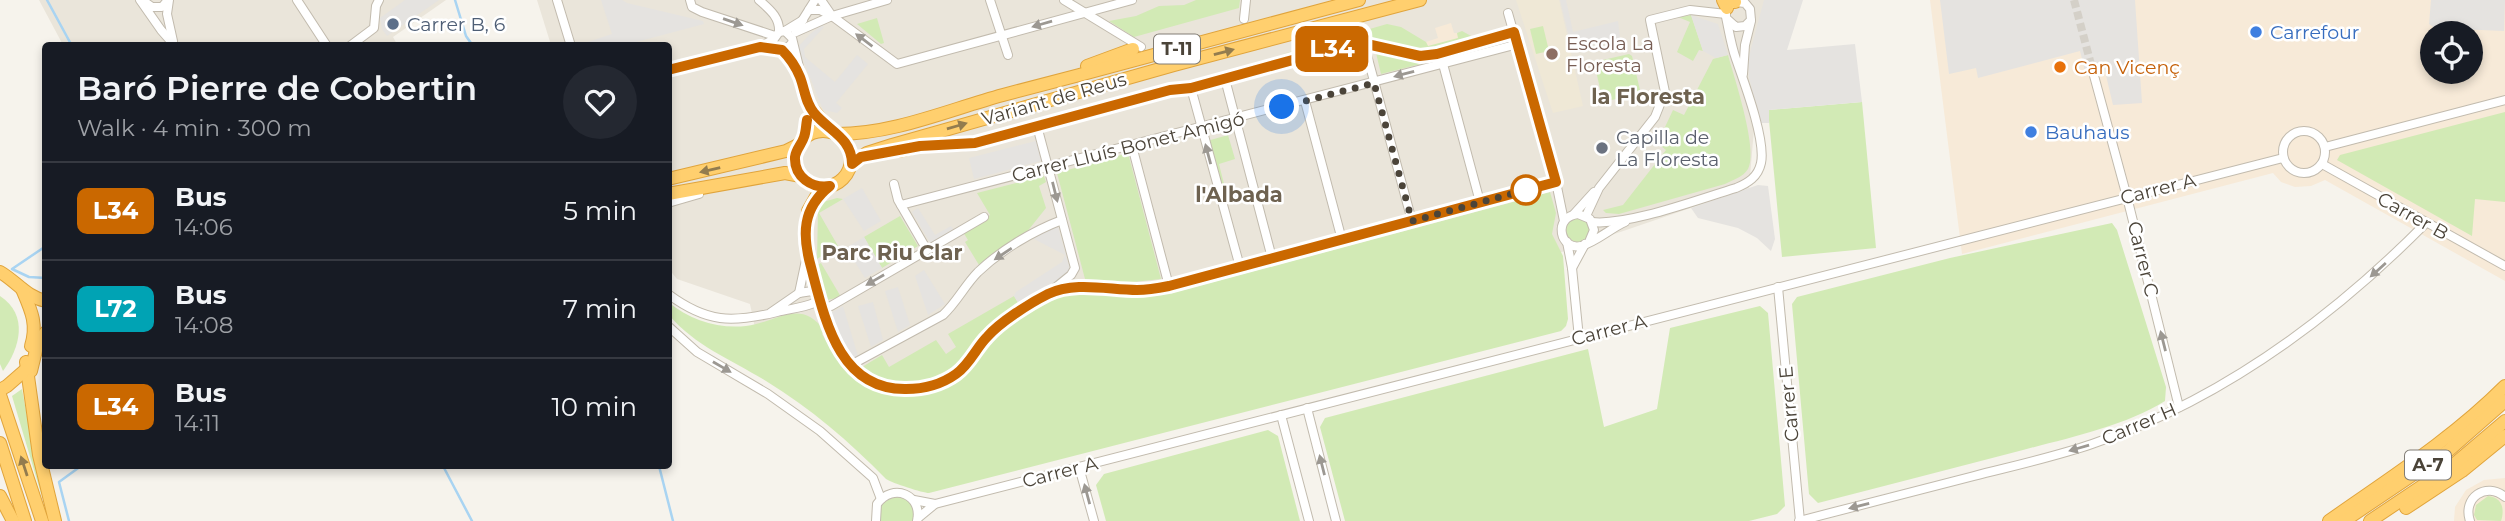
<!DOCTYPE html>
<html lang="en">
<head>
<meta charset="utf-8">
<style>
	body { margin:0; font-family:Montserrat,sans-serif; background:#242831; color:#f1f3f6; height:100vh; display:flex; flex-direction:column; font-size:26px; white-space:nowrap }
	* { box-sizing:border-box; margin:0 }
	p { font-size:23px; color:#9ea1a6 }
	.icon { flex:none; width:38px; height:38px; fill:none; stroke:currentColor; stroke-width:2; stroke-linecap:round; stroke-linejoin:round }
	.map { position:relative; flex:1; overflow:hidden }
	.details { position:absolute; left:42px; top:42px; width:630px; height:427px; display:flex; flex-direction:column; background:#171b24; border-radius:7px; box-shadow:0 4px 10px #0003 }
	.details>* { flex:none }
	.badge { padding:0 14px; border-radius:10px; font-size:24px; line-height:46px }
	.fabs { position:absolute; left:2420px; top:21px; display:grid; gap:14px }
	.fabs a { display:grid; place-items:center; width:63px; height:63px; border-radius:50%; background:#171b24; box-shadow:0 4px 10px #0003; font-size:35px }
	.you { position:absolute; width:35px; height:35px; margin:-18px; border:5px solid #fff; border-radius:50%; background:#1a73e8; box-shadow:0 0 0 10px #1a73e833 }
	.map>.badge { position:absolute; translate:-50% -50%; box-shadow:0 0 0 4px #fff }
	.round { display:grid; place-items:center; flex:none; width:74px; height:74px; border-radius:37px; background:#242831 }
	.overview { display:flex; align-items:center; justify-content:space-between; height:119px; padding:0 35px }
	h1 { font-size:33px; font-weight:600; line-height:52px }
	ul { padding:0; list-style:none }
	li { display:flex; align-items:center; gap:21px; height:98px; padding:0 35px; border-top:2px solid #363941 }
	li div { flex:1 }
	li b { display:block; font-size:26px }
	li em { font-style:normal }
	li .badge { min-width:77px; font-weight:700; text-align:center }
	.map>svg:first-child { display:block }
</style>
</head>
<body>
<div class="map">
<svg width="2505" height="521" viewBox="0 0 2505 521">
	<rect width="100%" height="100%" fill="#f6f3ec"/>
	<!-- residential -->
	<g fill="#eae5da">
		<polygon points="39,0 446,0 393,37 398,46 63,45"/>
		<polygon points="537,0 1765,0 1749,188 1556,254 956,386 896,401 756,333 750,304 677,279 668,268 668,46 551,45"/>
	</g>
	<!-- commercial -->
	<g fill="#f7ead8" fill-rule="evenodd">
		<path d="M1930 0H2505V281L2325 180 2311 186 2295 187 2281 182 2273 173 1962 254ZM2432 33H2471V72H2432Z"/>
		<polygon points="1451,23 1454,33 1457,33 1459,38 1428,47 1426,42 1438,38 1435,28"/>
		<polygon points="2505,478 2505,521 2454,521 2455,507 2466,490 2484,480"/>
	</g>
	<!-- education -->
	<polygon fill="#efe8d6" points="1516,0 1559,0 1583,106 1553,113"/>
	<!-- green -->
	<g fill="#d2eab5">
		<polygon points="1196,0 1240,0 1239,8 1134,37 1109,21 1136,16 1159,6 1184,5"/>
		<polygon points="1691,15 1703,51 1699,50 1693,61 1677,52 1690,22 1678,17"/>
		<polygon points="877,18 884,43 881,44 857,24"/>
		<polygon points="1387,24 1401,27 1426,42 1428,46 1458,38 1457,33 1462,31 1473,37 1420,50 1356,35 1279,55"/>
		<polygon points="1543,26 1549,51 1536,54 1530,29"/>
		<polygon points="1376,53 1416,62 1449,57 1381,74"/>
		<polygon points="1629,54 1632,56 1640,90 1638,94 1603,102 1594,62"/>
		<path d="M1728 55C1734 77 1759 151 1748 169 1743 177 1733 180 1725 184L1619 214 1606 213 1603 210 1623 205 1666 150 1655 141 1665 127 1673 110 1684 115 1713 59Z"/>
		<polygon points="1862,102 1876,248 1782,257 1768,110"/>
		<polygon points="2505,112 2505,202 2475,199 2472,236 2337,160 2340,155"/>
		<polygon points="1228,135 1235,159 1219,164 1225,188 1220,189 1207,141"/>
		<polygon points="1128,153 1161,279 1124,283 1085,279 1057,173"/>
		<polygon points="1044,176 1046,182 1039,186 1046,208 1026,233 979,265 965,242 968,240 963,232 990,215 977,193"/>
		<path d="M1550 192 1556 213 1552 234 1563 256 1568 319 1566 326 1561 331 929 493C923 493 892 483 886 479 850 442 810 408 766 381 732 360 695 346 669 315L668 302C690 320 718 329 746 326 778 322 800 297 825 331L822 334 837 358 867 385 889 394 922 392 952 381 963 373 998 331 1056 294 1075 292V294L1129 297 1172 293Z"/>
		<polygon points="837,198 843,199 819,213 838,246 817,259 818,212 823,202"/>
		<polygon points="900,216 918,246 882,268 864,237"/>
		<circle cx="1578" cy="230" r="12"/>
		<path d="M2112 223 2117 230 2166 387 2165 401C2125 426 2068 438 2023 450 1955 468 1887 485 1818 503L1809 494 1792 304 1797 297 1950 258Z"/>
		<polygon points="821,263 841,297 827,300 817,265"/>
		<path d="M0 296C29 315 20 348 3 371L0 364Z"/>
		<path d="M1014 296 1020 306C1008 313 994 321 984 331 975 340 970 352 961 361 936 388 889 391 861 369L862 367 882 355 889 367 936 340 946 354 956 347 948 334Z"/>
		<polygon points="1760,306 1768,313 1785,506 1777,514 1749,521 1345,521 1320,427 1325,418 1588,349 1604,427 1657,409 1670,328"/>
		<polygon points="22,389 42,497 12,396"/>
		<polygon points="1268,430 1278,436 1300,521 1106,521 1096,485 1104,474"/>
		<path d="M901 496C911 502 917 509 913 521H881C876 505 886 498 901 496Z"/>
		<path d="M2488 496C2502 497 2505 509 2501 521L2477 520 2474 515 2476 505Z"/>
	</g>
	<!-- parking -->
	<g fill="#e5e3e0">
		<polygon points="405,0 439,0 387,36 382,29 380,18"/>
		<polygon points="601,0 622,0 627,3 703,21 704,24 625,45 585,45 585,43 612,34"/>
		<polygon points="1560,0 1566,0 1573,32 1618,21 1620,38 1572,50"/>
		<polygon points="1764,0 1803,0 1787,50 1855,44 1862,102 1769,110 1769,123 1760,123 1749,77 1748,60"/>
		<polygon points="1940,0 2135,0 2142,103 2113,105 2104,67 2085,71 2080,51 1978,78 1976,68 1949,74"/>
		<polygon points="2431,0 2505,0 2504,31 2435,28 2429,24"/>
		<polygon points="1691,15 1718,24 1728,55 1716,58 1703,51"/>
		<polygon points="822,25 824,27 804,49 805,57 835,82 857,55 868,64 836,103 842,108 837,113 824,110 821,105 798,47 810,34"/>
		<polygon points="1036,141 1041,161 974,179 969,158"/>
		<polygon points="1758,185 1768,186 1775,239 1771,251 1757,238 1738,228 1698,218 1691,208"/>
		<polygon points="862,188 881,221 864,231 843,199"/>
		<polygon points="918,208 935,235 951,226 954,230 931,244 912,212"/>
		<polygon points="1058,227 1070,270 1061,278 1020,306 1014,296 1016,292 1062,262 1065,255 1034,239 1037,234"/>
		<polygon points="864,237 882,268 865,278 846,248"/>
		<polygon points="924,270 945,304 928,315 915,276"/>
		<polygon points="898,287 910,325 898,332 885,291"/>
		<polygon points="873,302 883,340 871,347 858,306"/>
		<polygon points="843,306 858,356 854,358 850,355 831,316 831,313"/>
	</g>
	<g fill="none" stroke-linecap="round" stroke-linejoin="round">
		<!-- stream -->
		<g stroke="#a9d4f2" stroke-width="2.5">
			<polyline points="47,0 72,46"/>
			<polyline points="455,0 466,36 473,46"/>
			<polyline points="46,246 12,269 29,277 46,278"/>
			<polyline points="443,466 472,521"/>
			<polyline points="659,466 673,521"/>
			<polyline points="69,521 59,482 81,466"/>
		</g>
		<!-- minor-tunnel -->
		<polyline stroke="#d4d0c8" stroke-width="8" stroke-dasharray="8 4" stroke-linecap="butt" points="2074,0 2093,72"/>
		<defs>
			<g id="minor">
				<polyline points="140,0 161,30 175,46"/>
				<polyline points="169,0 167,14 173,41"/>
				<polyline points="297,0 327,46"/>
				<polyline points="557,0 571,46"/>
				<polyline points="690,0 692,7 702,12 775,36"/>
				<path d="M759 0C769 9 780 17 779 32"/>
				<polyline points="821,0 830,13"/>
				<polyline points="990,0 1008,55"/>
				<polyline points="1064,0 1141,47"/>
				<polyline points="145,2 152,7 162,7 168,0"/>
				<polyline points="809,10 820,10 832,16 897,64 1132,0"/>
				<polyline points="1508,13 1556,182 1564,221"/>
				<polyline points="1244,19 1246,0"/>
				<polyline points="800,24 815,0"/>
				<polyline points="785,31 792,38 808,104"/>
				<polyline points="796,32 832,16 887,0"/>
				<polyline points="1364,44 1412,221"/>
				<polyline points="350,46 374,28 376,6 379,0"/>
				<path d="M760 47C770 50 785 53 792 43"/>
				<polyline points="1443,64 1480,202"/>
				<polyline points="668,70 760,47 774,39 779,32 785,31 803,20"/>
				<polyline points="2093,72 2127,197 2179,407"/>
				<polyline points="1743,74 1745,45 1751,21"/>
				<polyline points="1225,79 1272,258"/>
				<polyline points="1191,88 1240,267"/>
				<polyline points="1305,101 1342,240"/>
				<polyline points="1037,126 1075,268 1071,275 1055,288"/>
				<circle cx="2304" cy="152" r="21"/>
				<polyline points="965,144 1170,90 1191,88 1350,44 1358,42 1420,56 1437,54 1514,32"/>
				<polyline points="1132,146 1169,286"/>
				<polyline points="2325,147 2505,100"/>
				<polyline points="2322,164 2505,266"/>
				<polyline points="894,184 898,200 927,250"/>
				<polyline points="668,203 699,194"/>
				<polyline points="901,205 1518,44"/>
				<path d="M808 211C802 256 816 303 837 343 841 351 845 360 850 367 871 392 915 396 943 381 964 371 972 353 987 336 1001 322 1030 303 1048 294 1075 281 1109 290 1137 290 1148 290 1159 288 1169 286L1556 182"/>
				<polyline points="1574,214 1594,192"/>
				<polyline points="1586,216 1599,188 1655,117 1665,92 1650,20 1690,10 1726,14"/>
				<path d="M1592 222C1628 226 1699 199 1736 188 1748 183 1758 177 1761 163 1766 140 1744 82 1736 59 1731 45 1729 31 1726 17 1725 10 1729 5 1735 2L1745 3 1750 9 1751 20 1745 26 1736 27 1727 19"/>
				<polyline points="1567,242 1572,268 1579,338"/>
				<path d="M1589 242 1594 230 1590 219 1578 214C1552 217 1560 251 1581 246 1596 242 1611 228 1625 222"/>
				<polyline points="1572,268 1585,244"/>
				<polyline points="1778,287 1800,521"/>
				<polyline points="799,293 806,260"/>
				<path d="M668 294C707 323 732 323 777 312 789 309 802 308 814 303L818 296 812 291 799 293 770 313"/>
				<polyline points="821,309 831,306 984,217"/>
				<polyline points="668,326 697,352 768,394 820,431 873,478 881,499"/>
				<path d="M849 366 943 315C957 302 965 285 978 272 1001 250 1033 231 1062 220"/>
				<polyline points="1307,408 1336,521"/>
				<polyline points="1281,415 1309,521"/>
				<polyline points="1079,467 1094,521"/>
				<polyline points="914,500 935,504 918,518"/>
				<polyline points="935,504 2283,158"/>
				<path d="M876 521 877 504C893 482 923 495 917 521"/>
				<path d="M1799 521C1857 506 1916 491 1974 476 2013 466 2054 457 2092 444 2222 400 2331 319 2426 223"/>
				<path d="M2470 521C2462 498 2486 481 2505 497"/>
			</g>
			<g id="highway">
				<polyline points="1723,0 1727,8"/>
				<polyline points="1732,0 1735,2"/>
				<polyline points="1087,66 1133,49"/>
				<polyline points="808,104 832,132"/>
				<circle cx="823" cy="159" r="28"/>
				<path d="M837 134C894 134 948 110 1003 95 1122 64 1241 32 1359 0"/>
				<polyline points="899,151 920,146 965,144"/>
				<polyline points="852,164 867,153 892,145 1174,65 1420,0"/>
				<polyline points="668,179 786,151 800,144"/>
				<polyline points="668,194 785,173 801,176"/>
				<polyline points="808,211 816,197 830,187"/>
				<path d="M0 272C16 281 26 297 46 301"/>
				<path d="M22 289C31 310 38 324 31 346"/>
				<polyline points="26,362 39,455 55,521"/>
				<polyline points="31,371 38,342 46,332"/>
				<polyline points="0,390 7,386 30,366"/>
				<polyline points="0,395 42,521"/>
				<polyline points="0,443 25,521"/>
				<polyline points="0,496 13,521"/>
				<polyline points="2406,508 2462,471 2505,436"/>
				<path d="M2329 521C2390 478 2452 439 2505 386"/>
				<polyline points="2344,521 2448,451 2505,401"/>
				<polyline points="2370,521 2452,466 2505,421"/>
			</g>
		</defs>
		<!-- minor casing -->
		<use href="#minor" stroke="#c2bbae" stroke-width="10"/>
		<!-- highway casing -->
		<use href="#highway" stroke="#e0a43c" stroke-width="14"/>
		<!-- minor -->
		<use href="#minor" stroke="#fff" stroke-width="8"/>
		<!-- highway -->
		<use href="#highway" stroke="#ffcf6e" stroke-width="12"/>
	</g>
	<!-- one-way arrows -->
	<defs><path id="oneway-solid" d="M-6-.8H1V-3.2L6.5 0L1 3.2V.8H-6Z" transform="scale(1.75)"/></defs>
	<g fill="#9c9892">
		<use href="#oneway-solid" transform="translate(733 22) rotate(19)"/>
		<use href="#oneway-solid" transform="translate(1042 24) rotate(164)"/>
		<use href="#oneway-solid" transform="translate(864 40) rotate(-143)"/>
		<use href="#oneway-solid" transform="translate(1404 74) rotate(165)"/>
		<use href="#oneway-solid" transform="translate(1208 154) rotate(-105)"/>
		<use href="#oneway-solid" transform="translate(1055 192) rotate(76)"/>
		<use href="#oneway-solid" transform="translate(1003 254) rotate(146)"/>
		<use href="#oneway-solid" transform="translate(2378 270) rotate(138)"/>
		<use href="#oneway-solid" transform="translate(875 280) rotate(150)"/>
		<use href="#oneway-solid" transform="translate(2163 341) rotate(-104)"/>
		<use href="#oneway-solid" transform="translate(722 367) rotate(30)"/>
		<use href="#oneway-solid" transform="translate(2079 448) rotate(164)"/>
		<use href="#oneway-solid" transform="translate(1322 465) rotate(-104)"/>
		<use href="#oneway-solid" transform="translate(1087 494) rotate(-105)"/>
		<use href="#oneway-solid" transform="translate(1859 506) rotate(166)"/>
	</g>
	<g fill="#937c4e">
		<use href="#oneway-solid" transform="translate(1224 52) rotate(-15)"/>
		<use href="#oneway-solid" transform="translate(957 126) rotate(-16)"/>
		<use href="#oneway-solid" transform="translate(710 170) rotate(167)"/>
		<use href="#oneway-solid" transform="translate(24 466) rotate(-108)"/>
	</g>
	<g fill="none" stroke-linecap="round" stroke-linejoin="round">
		<defs>
			<path id="line" d="M668 70 760 47 782 50C790 58 796 67 800 77 805 90 805 102 814 113 829 131 852 138 852 164L861 157 920 146 975 143 1170 90 1191 88 1358 42 1420 56 1437 54 1514 32 1556 182 1169 286C1159 288 1148 290 1137 290 1109 290 1075 281 1048 294 1030 303 1000 322 987 337 976 348 970 364 956 374 942 384 924 389 906 389 839 390 825 320 811 267 802 235 802 208 830 186 812 189 794 177 795 157 796 149 802 144 804 137 806 132 806 125 807 120"/>
		</defs>
		<!-- line casing -->
		<use href="#line" stroke="#fff" stroke-width="16"/>
		<!-- line -->
		<use href="#line" stroke="#ca6800" stroke-width="10"/>
		<!-- walk -->
		<polyline stroke="#4b4439" stroke-width="7" stroke-dasharray="0 12.6" points="1282,107 1374,83 1412,221 1526,190"/>
	</g>
	<!-- markers -->
	<circle fill="#5c6f8a" stroke="#fff" stroke-width="2.5" cx="393" cy="24" r="7"/>
	<g fill="#3f7fe0" stroke="#fff" stroke-width="2.5">
		<circle cx="2256" cy="32" r="7"/>
		<circle cx="2031" cy="132" r="7"/>
	</g>
	<circle fill="#8d6e63" stroke="#fff" stroke-width="2.5" cx="1552" cy="54" r="7"/>
	<circle fill="#e8710a" stroke="#fff" stroke-width="2.5" cx="2060" cy="67" r="7"/>
	<circle fill="#6b7280" stroke="#fff" stroke-width="2.5" cx="1602" cy="148" r="7"/>
	<circle fill="#fff" stroke="#ca6800" stroke-width="3.5" cx="1526" cy="190" r="14"/>
	<g text-anchor="middle" dominant-baseline="central" stroke-width="5" stroke-linejoin="round" paint-order="stroke">
		<!-- shield labels -->
		<g fill="#fff" stroke="#817c74" stroke-width="2">
			<rect x="1154" y="34.5" width="46" height="29" rx="5"/>
			<rect x="2405" y="450.5" width="46" height="29" rx="5"/>
		</g>
		<g font-size="18" font-weight="bold" fill="#4b4439">
			<text x="1177" y="49">T-11</text>
			<text x="2428" y="465">A-7</text>
		</g>
		<!-- service labels -->
		<g font-size="19" fill="#4e5e75" stroke="#fff" text-anchor="start">
			<text x="407" y="24">Carrer B, 6</text>
		</g>
		<!-- shop labels -->
		<g font-size="19" fill="#366cbe" stroke="#fff" text-anchor="start">
			<text x="2270" y="32">Carrefour</text>
			<text x="2045" y="132">Bauhaus</text>
		</g>
		<!-- education labels -->
		<g font-size="19" fill="#785e54" stroke="#fff" text-anchor="start">
			<text x="1566" y="43">Escola La<tspan x="1566" dy="22">Floresta</tspan></text>
		</g>
		<!-- food labels -->
		<g font-size="19" fill="#c56008" stroke="#fff" text-anchor="start">
			<text x="2074" y="67">Can Vicenç</text>
		</g>
		<!-- street labels -->
		<g font-size="19" fill="#4b4439" stroke="#fff">
			<text transform="translate(1054 99) rotate(-16)">Variant de Reus</text>
			<text transform="translate(1128 147) rotate(-14)">Carrer Lluís Bonet Amigó</text>
			<text transform="translate(2158 189) rotate(-14)">Carrer A</text>
			<text transform="translate(2413 216) rotate(29)">Carrer B</text>
			<text transform="translate(2143 259) rotate(76)">Carrer C</text>
			<text transform="translate(1609 330) rotate(-14)">Carrer A</text>
			<text transform="translate(1789 404) rotate(-95)">Carrer E</text>
			<text transform="translate(2139 424) rotate(-23)">Carrer H</text>
			<text transform="translate(1060 472) rotate(-14)">Carrer A</text>
		</g>
		<!-- worship labels -->
		<g font-size="19" fill="#5b616d" stroke="#fff" text-anchor="start">
			<text x="1616" y="137">Capilla de<tspan x="1616" dy="22">La Floresta</tspan></text>
		</g>
		<!-- neighbourhood labels -->
		<g font-size="21" font-weight="bold" fill="#6e6250" stroke="#fff">
			<text x="1648" y="96">la Floresta</text>
			<text x="1239" y="194">l'Albada</text>
			<text x="892" y="252">Parc Riu Clar</text>
		</g>
	</g>
</svg>
<div class="fabs">
<a><svg class="icon" aria-label="locate" viewBox="0 0 24 24"><circle cx="12" cy="12" r="6"/><path d="M12 2v4M12 18v4M2 12h4M18 12h4"/></svg></a>
</div>
<div class="you" style="left:1282px;top:107px"></div>
<b class="badge" style="left:1332px;top:49px;background:#ca6800;color:#fff">L34</b>
<section class="details">
<div class="overview"><div><h1>Baró Pierre de Cobertin</h1><p>Walk · 4 min · 300 m</p></div><a class="round"><svg class="icon" aria-label="heart" viewBox="0 0 24 24"><path d="M12 20l-8-8c-3-5 5-10 8-4 3-6 11-1 8 4z"/></svg></a></div>
<ul>
<li><span class="badge" style="background:#ca6800;color:#fff">L34</span><div><b>Bus</b><p>14:06</p></div><em>5 min</em></li>
<li><span class="badge" style="background:#00a3b4;color:#fff">L72</span><div><b>Bus</b><p>14:08</p></div><em>7 min</em></li>
<li><span class="badge" style="background:#ca6800;color:#fff">L34</span><div><b>Bus</b><p>14:11</p></div><em>10 min</em></li>
</ul>
</section>
</div>
</body>
</html>
